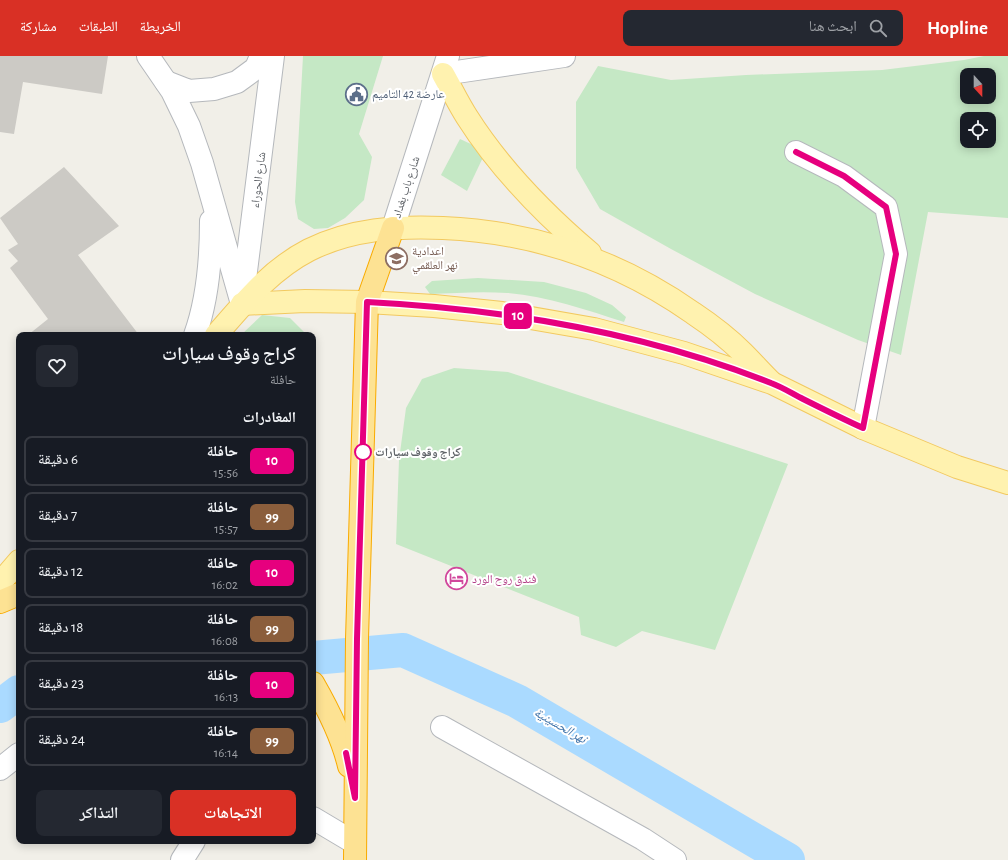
<!DOCTYPE html>
<html lang="ar">
<head>
<meta charset="utf-8">
<style>
	body { margin:0; font-family:"Alegreya Sans","Noto Naskh Arabic",sans-serif; background:#242831; color:#f1f3f6; direction:rtl; height:100vh; display:flex; flex-direction:column; font-size:15px; white-space:nowrap }
	* { box-sizing:border-box; margin:0 }
	p { font-size:13px; color:#9ea1a6 }
	.icon { flex:none; width:22px; height:22px; fill:none; stroke:currentColor; stroke-width:2; stroke-linecap:round; stroke-linejoin:round }
	.map { position:relative; flex:1; overflow:hidden; direction:ltr }
	.drawer { position:absolute; left:16px; top:276px; width:300px; height:512px; display:flex; flex-direction:column; background:#171b24; border-radius:8px; box-shadow:0 2px 10px #0003; direction:rtl }
	.drawer>* { flex:none }
	.badge { padding:0 8px; border-radius:6px; font-size:14px; line-height:26px }
	.needle { width:26px; rotate:159deg }
	.fabs { position:absolute; left:960px; top:12px; display:grid; gap:8px }
	.fabs a { display:grid; place-items:center; width:36px; height:36px; border-radius:8px; background:#171b24; box-shadow:0 2px 10px #0003; font-size:20px }
	.map>.badge { position:absolute; translate:-50% -50%; box-shadow:0 0 0 2px #fff }
	h2 { padding:0 20px; font-size:15px; line-height:36px }
	.round { display:grid; place-items:center; flex:none; width:42px; height:42px; border-radius:8px; background:#242831 }
	.summary { display:flex; align-items:center; justify-content:space-between; height:68px; padding:0 20px }
	h1 { font-size:19px; font-weight:600; line-height:30px }
	.action { display:flex; gap:8px; margin-top:auto; padding:8px 20px }
	.action a { flex:1; height:46px; border-radius:8px; background:#d93025; color:#fff; font-size:16px; font-weight:600; line-height:46px; text-align:center }
	.action a+a { background:#242831; color:#f1f3f6 }
	ul { padding:0; list-style:none }
	li { display:flex; align-items:center; gap:12px; height:50px; margin:0 8px 6px; padding:0 12px; border:2px solid #363941; border-radius:8px }
	li div { flex:1 }
	li b { display:block; font-size:15px }
	li em { font-style:normal }
	li .badge { min-width:44px; font-weight:700; text-align:center }
	header { display:flex; align-items:center; gap:24px; box-sizing:border-box; height:56px; padding:0 20px; background:#d93025; color:#fff }
	header strong { font-size:19px }
	nav { display:flex; gap:22px; margin-inline-start:auto; font-size:14px }
	.search { width:280px; height:36px; background:#242831; display:flex; align-items:center; gap:10px; box-sizing:border-box; padding:0 14px; border-radius:8px; color:#9ea1a6; font-size:15px }
	.map>svg:first-child { display:block }
</style>
</head>
<body>
<header>
<strong>Hopline</strong>
<div class="search"><svg class="icon" aria-label="search" viewBox="0 0 24 24"><circle cx="10" cy="10" r="6"/><path d="M15 15l6 6"/></svg>ابحث هنا</div>
<nav><a>الخريطة</a><a>الطبقات</a><a>مشاركة</a></nav>
</header>
<div class="map">
<svg width="1008" height="804" viewBox="0 0 1008 804">
	<rect width="100%" height="100%" fill="#f1efe8"/>
	<!-- green -->
	<g fill="#c5e8c5" fill-rule="evenodd">
		<polygon points="303,0 383,0 359,78 372,101 364,144 345,162 328,172 314,173 298,163 295,146"/>
		<path d="M984 0H1008V162L928 156 901 299 858 284 755 238 671 193 600 153 576 112V46L598 10 671 24 746 19 882 14 964 4ZM967 19H989V41H967ZM967 63H989V85H967Z"/>
		<polygon points="460,83 486,95 467,135 441,119"/>
		<path d="M478 222 544 226 586 237 612 249 626 261 624 266C586 254 547 240 507 237 482 235 456 237 430 238L425 231 432 225Z"/>
		<polygon points="262,259 290,262 307,279 241,279"/>
		<polygon points="313,310 315,335 313,368"/>
		<polygon points="454,312 508,316 788,408 715,594 642,575 616,591 581,579 579,561 396,488 399,404 406,352 422,323"/>
	</g>
	<g fill="none" stroke-linecap="round" stroke-linejoin="round">
		<!-- canal -->
		<g stroke="#aadaff" stroke-width="34">
			<polyline points="313,602 403,594 517,645 788,804"/>
			<polyline points="0,650 19,636"/>
		</g>
	</g>
	<!-- building -->
	<g fill="#cccac5">
		<polygon points="0,0 108,0 102,38 23,26 14,78 0,76"/>
		<polygon points="64,111 119,170 78,199 139,279 28,279 48,263 10,212 18,205 8,194 18,188 0,162"/>
	</g>
	<g fill="none" stroke-linecap="round" stroke-linejoin="round">
		<defs>
			<g id="minor">
				<polyline points="148,0 172,35 189,70 202,107 242,248"/>
				<polyline points="443,18 564,0"/>
				<polyline points="166,26 189,35 214,33 237,26 256,12 261,0"/>
				<polyline points="796,96 844,120 886,151 896,198 863,372"/>
				<polyline points="393,172 448,0"/>
				<polyline points="243,239 273,0"/>
				<path d="M195 279C208 243 211 204 211 165"/>
				<polyline points="442,671 643,783 675,804"/>
				<polyline points="0,713 19,698"/>
				<polyline points="313,762 355,787"/>
				<polyline points="182,804 194,785"/>
			</g>
			<g id="major">
				<path d="M443 18C451 32 458 47 467 61 500 113 543 157 590 197"/>
				<polyline points="242,248 305,245 367,246 434,250 502,257 594,273 684,297 772,327 863,372 957,411 1008,427"/>
				<path d="M216 279C244 247 270 214 309 194 351 173 397 170 443 172 535 176 619 205 693 257 711 269 728 282 743 297 752 306 761 316 770 325"/>
				<polyline points="0,527 19,505"/>
			</g>
			<g id="highway">
				<polyline points="0,546 19,538"/>
				<path d="M313 627C328 653 342 680 349 710"/>
				<polyline points="355,804 357,583 367,246 393,172"/>
			</g>
		</defs>
		<!-- minor casing -->
		<use href="#minor" stroke="#b5b8bc" stroke-width="24"/>
		<!-- major casing -->
		<use href="#major" stroke="#f2c960" stroke-width="24"/>
		<!-- highway casing -->
		<use href="#highway" stroke="#f9ab00" stroke-width="24"/>
		<!-- minor -->
		<use href="#minor" stroke="#fff" stroke-width="22"/>
		<!-- major -->
		<use href="#major" stroke="#fff2af" stroke-width="22"/>
		<!-- highway -->
		<use href="#highway" stroke="#fde293" stroke-width="22"/>
	</g>
	<g fill="none" stroke-linecap="round" stroke-linejoin="round">
		<defs>
			<path id="line" d="M346 697 355 742 357 583 367 246C505 253 642 276 771 327 782 331 793 338 803 343 823 353 843 363 863 372L896 198 886 151 844 120 796 96"/>
		</defs>
		<!-- line casing -->
		<use href="#line" stroke="#fff" stroke-width="9"/>
		<!-- line -->
		<use href="#line" stroke="#e6007e" stroke-width="6"/>
	</g>
	<!-- icons -->
	<defs>
		<symbol id="civic-ring" viewBox="-11 -11 22 22"><circle r="9.5" fill="#fff" stroke="#5c6f8a" stroke-width="1.5"/><path d="M-.6-6.5H3V-4.5H.6V-3L4-1V1h2V6H-6V1h2V-1L-.6-3ZM-1.2 2.5V6h2.4V2.5Z" fill="#5c6f8a"/></symbol>
		<symbol id="school-ring" viewBox="-11 -11 22 22"><circle r="9.5" fill="#fff" stroke="#8d6e63" stroke-width="1.5"/><path d="M0-5L7-2L0 1L-7-2ZM-4 1L0 2.5L4 1V4Q0 6-4 4Z" fill="#8d6e63"/></symbol>
		<symbol id="hotel-ring" viewBox="-11 -11 22 22"><circle r="9.5" fill="#fff" stroke="#d1479c" stroke-width="1.5"/><path d="M-6-4.5h1.5V1H6V5H4.5V3h-9V5H-6ZM-4 0a1.8 1.8 0 1 1 3.6 0ZM.5 0V-2.5h3Q6-2.5 6 0Z" fill="#d1479c"/></symbol>
	</defs>
	<g fill-rule="evenodd">
		<use href="#civic-ring" x="344" y="26" width="25" height="25"/>
		<use href="#school-ring" x="384" y="190" width="25" height="25"/>
		<use href="#hotel-ring" x="444" y="510" width="25" height="25"/>
	</g>
	<!-- markers -->
	<circle fill="#fff" stroke="#e6007e" stroke-width="2" cx="363" cy="396" r="8"/>
	<g text-anchor="middle" dominant-baseline="central" stroke-width="4" stroke-linejoin="round" paint-order="stroke">
		<!-- service labels -->
		<g font-size="12" fill="#4e5e75" stroke="#fff" text-anchor="start">
			<text x="372" y="38">عارضة 42 التاميم</text>
		</g>
		<!-- street labels -->
		<g font-size="12" fill="#5f6368" stroke="#fff">
			<text transform="translate(258 124) rotate(-83)">شارع الحوراء</text>
			<text transform="translate(406 131) rotate(-72)">شارع باب بغداد</text>
		</g>
		<!-- education labels -->
		<g font-size="12" fill="#785e54" stroke="#fff" text-anchor="start">
			<text x="412" y="195">اعدادية<tspan x="412" dy="14">نهر العلقمي</tspan></text>
		</g>
		<!-- stop labels -->
		<g font-size="12" font-weight="bold" fill="#5f6368" stroke="#fff" text-anchor="start">
			<text x="375" y="396">كراج وقوف سيارات</text>
		</g>
		<!-- hotel labels -->
		<g font-size="12" fill="#b23c85" stroke="#fff" text-anchor="start">
			<text x="472" y="523">فندق روح الورد</text>
		</g>
		<!-- water labels -->
		<g font-size="13" font-style="italic" fill="#4174aa" stroke="#fff">
			<text transform="translate(560 670) rotate(30)">نهر الحسينية</text>
		</g>
	</g>
</svg>
<div class="fabs">
<a><svg class="needle" viewBox="-14 -14 28 28"><path d="M0-13l5 13h-10z" fill="#e53935"/><path d="M0 13l5-13h-10z" fill="#9ea1a6"/></svg></a>
<a><svg class="icon" aria-label="locate" viewBox="0 0 24 24"><circle cx="12" cy="12" r="6"/><path d="M12 2v4M12 18v4M2 12h4M18 12h4"/></svg></a>
</div>
<b class="badge" style="left:518px;top:260px;background:#e6007e;color:#fff">10</b>
<section class="drawer">
<div class="summary"><div><h1>كراج وقوف سيارات</h1><p>حافلة</p></div><a class="round"><svg class="icon" aria-label="heart" viewBox="0 0 24 24"><path d="M12 20l-8-8c-3-5 5-10 8-4 3-6 11-1 8 4z"/></svg></a></div>
<h2>المغادرات</h2>
<ul>
<li><span class="badge" style="background:#e6007e;color:#fff">10</span><div><b>حافلة</b><p>15:56</p></div><em>6 دقيقة</em></li>
<li><span class="badge" style="background:#8b5e3c;color:#fff">99</span><div><b>حافلة</b><p>15:57</p></div><em>7 دقيقة</em></li>
<li><span class="badge" style="background:#e6007e;color:#fff">10</span><div><b>حافلة</b><p>16:02</p></div><em>12 دقيقة</em></li>
<li><span class="badge" style="background:#8b5e3c;color:#fff">99</span><div><b>حافلة</b><p>16:08</p></div><em>18 دقيقة</em></li>
<li><span class="badge" style="background:#e6007e;color:#fff">10</span><div><b>حافلة</b><p>16:13</p></div><em>23 دقيقة</em></li>
<li><span class="badge" style="background:#8b5e3c;color:#fff">99</span><div><b>حافلة</b><p>16:14</p></div><em>24 دقيقة</em></li>
</ul>
<div class="action"><a>الاتجاهات</a><a>التذاكر</a></div>
</section>
</div>
</body>
</html>
